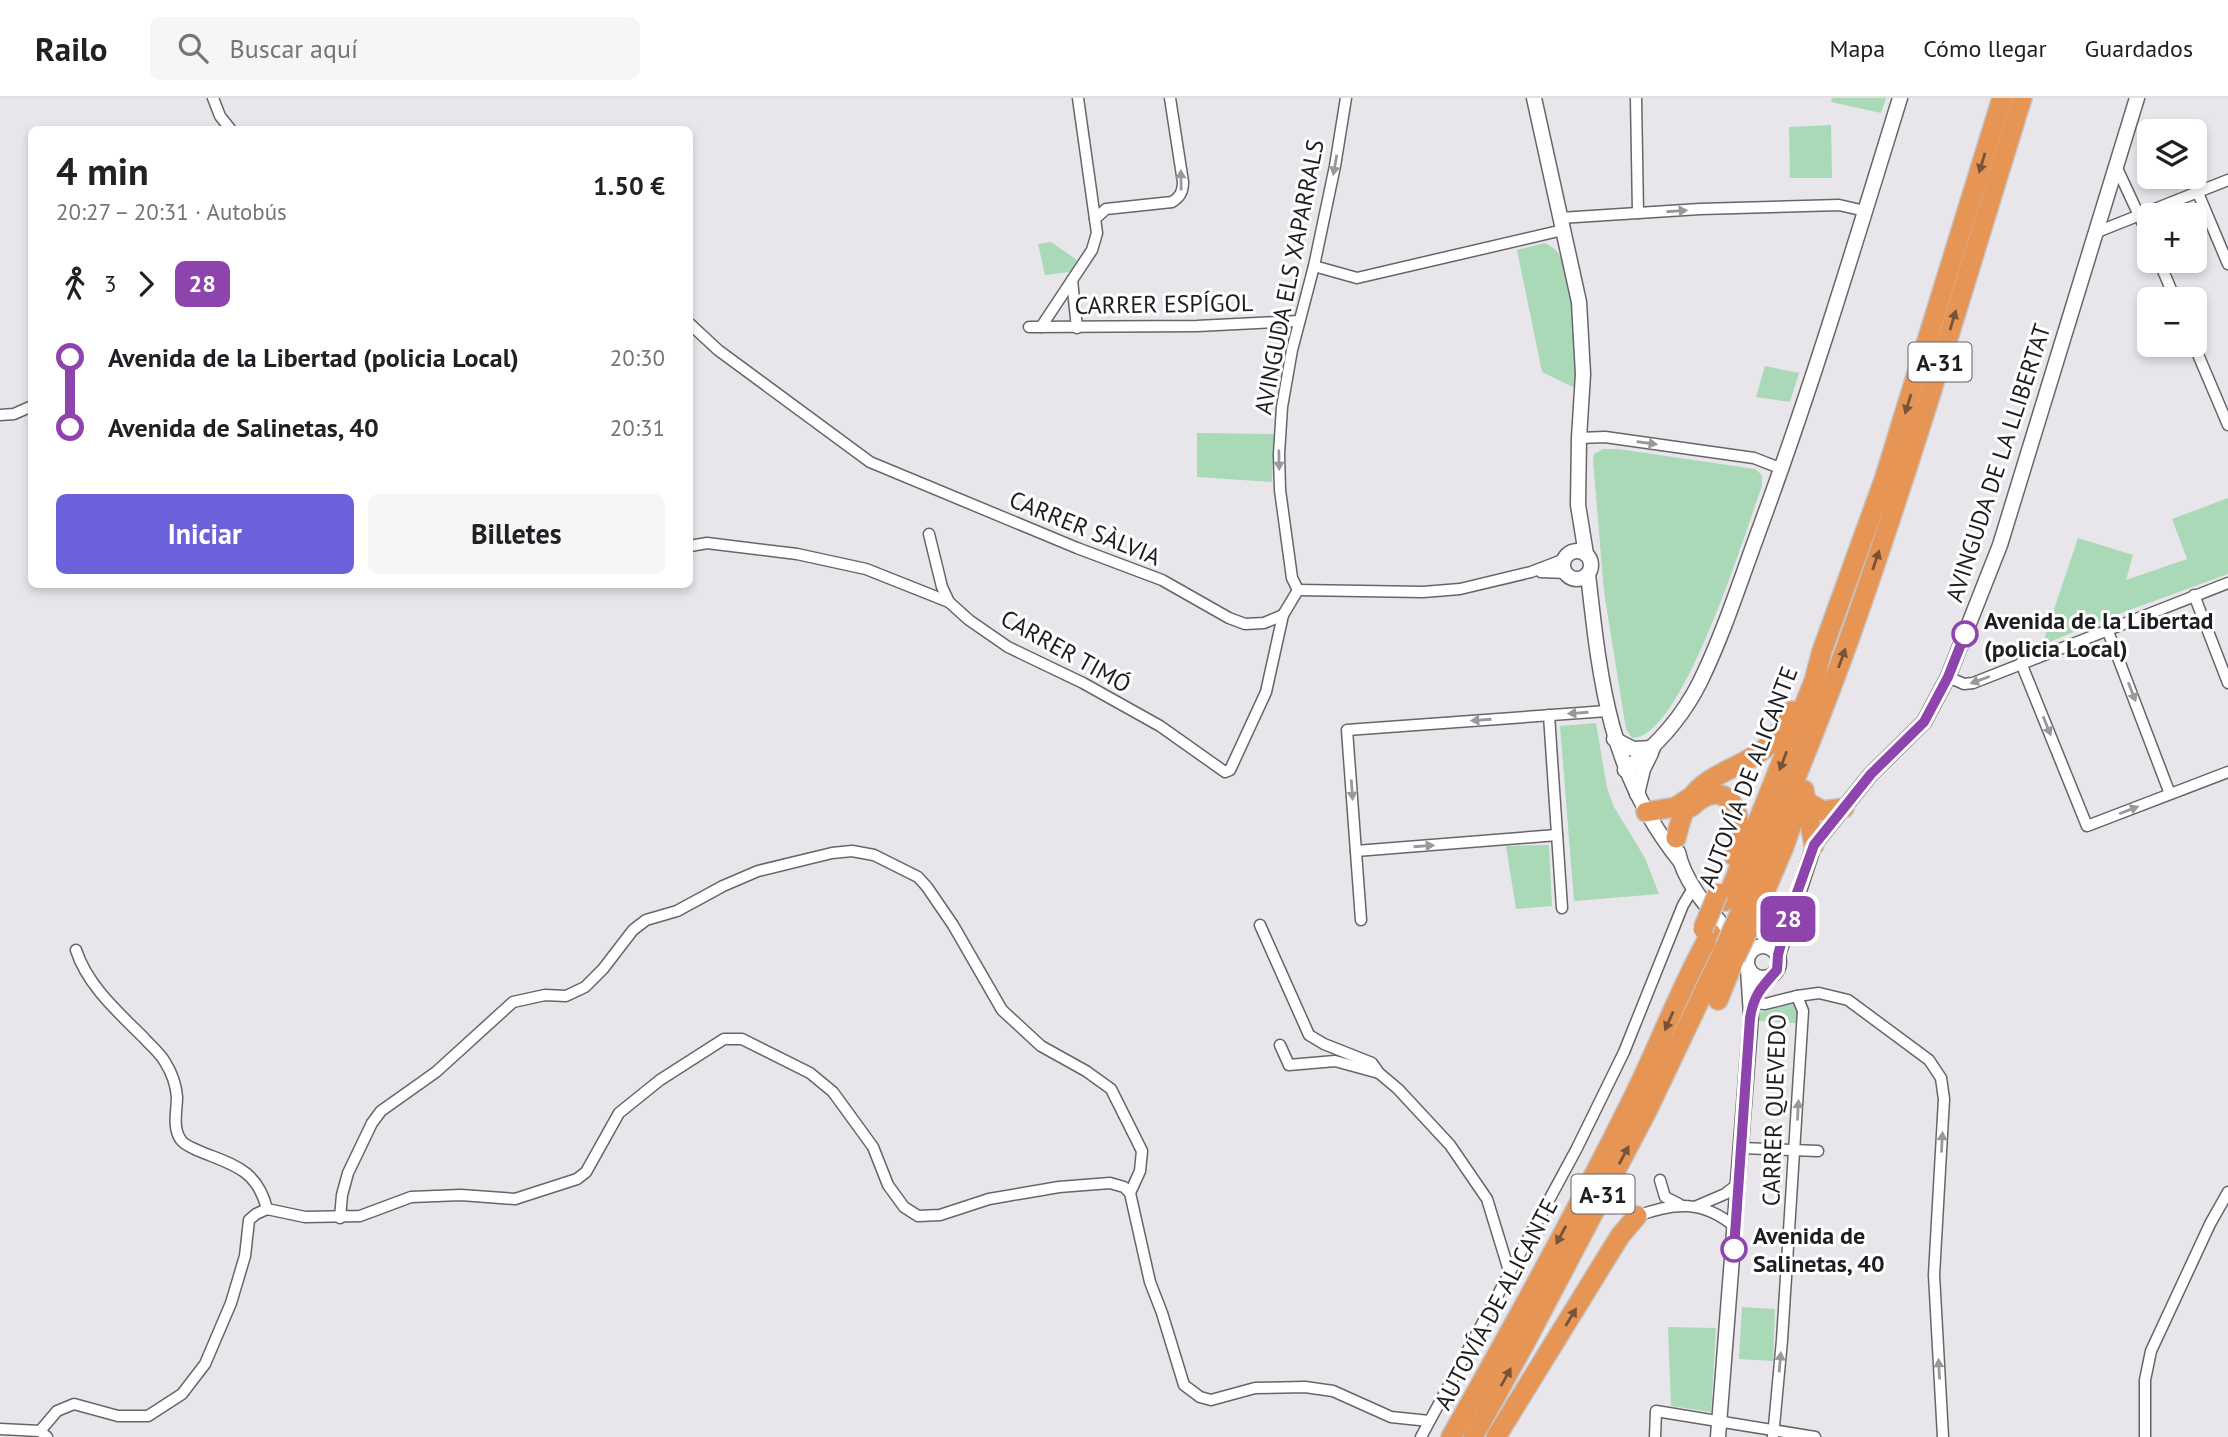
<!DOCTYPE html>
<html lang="es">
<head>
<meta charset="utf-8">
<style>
	body { margin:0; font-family:"PT Sans",sans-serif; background:#f6f6f6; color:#202124; height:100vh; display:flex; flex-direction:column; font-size:26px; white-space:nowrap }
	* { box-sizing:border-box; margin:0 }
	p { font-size:23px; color:#757577 }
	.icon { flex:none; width:38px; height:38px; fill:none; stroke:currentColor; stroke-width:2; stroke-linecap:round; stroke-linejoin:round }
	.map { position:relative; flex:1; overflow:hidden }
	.panel { position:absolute; left:28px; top:28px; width:665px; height:462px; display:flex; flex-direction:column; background:#fff; border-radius:10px; box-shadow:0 4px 10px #0003 }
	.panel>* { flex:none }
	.badge { padding:0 14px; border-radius:10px; font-size:24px; line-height:46px }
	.fabs { position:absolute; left:2137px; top:21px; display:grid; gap:14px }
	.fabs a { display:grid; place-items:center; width:70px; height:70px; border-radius:10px; background:#fff; box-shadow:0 4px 10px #0003; font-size:35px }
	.map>.badge { position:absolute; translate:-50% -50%; box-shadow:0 0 0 4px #fff }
	.legs { display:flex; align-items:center; gap:10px; height:77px; padding:0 28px; font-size:23px }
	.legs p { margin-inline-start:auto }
	.summary { display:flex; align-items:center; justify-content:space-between; height:119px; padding:0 28px }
	h1 { font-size:38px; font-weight:800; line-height:52px }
	.primary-button { display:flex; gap:14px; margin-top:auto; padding:14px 28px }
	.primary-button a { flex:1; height:80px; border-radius:10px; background:#6a61db; color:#fff; font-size:28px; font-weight:800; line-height:80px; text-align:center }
	.primary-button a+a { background:#f6f6f6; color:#202124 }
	ul { padding:0 28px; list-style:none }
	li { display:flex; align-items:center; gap:24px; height:70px; font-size:26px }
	li i { display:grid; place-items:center; width:10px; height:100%; margin:0 9px; background:currentColor }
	li i::after { content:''; width:18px; height:18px; margin:-9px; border:5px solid; border-radius:50%; background:#fff }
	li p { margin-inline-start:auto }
	li:first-child i { background:linear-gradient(#0000 50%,currentColor 0) }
	li:last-child i { background:linear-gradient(currentColor 50%,#0000 0) }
	header { display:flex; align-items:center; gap:42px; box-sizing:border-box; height:98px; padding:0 35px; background:#fff; border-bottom:2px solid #e0e0e0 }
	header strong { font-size:33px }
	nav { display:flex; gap:38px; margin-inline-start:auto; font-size:24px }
	.search { width:490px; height:63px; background:#f6f6f6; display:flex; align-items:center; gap:18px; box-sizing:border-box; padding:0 24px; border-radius:10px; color:#757577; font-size:26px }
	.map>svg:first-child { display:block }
</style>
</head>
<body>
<header>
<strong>Railo</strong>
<div class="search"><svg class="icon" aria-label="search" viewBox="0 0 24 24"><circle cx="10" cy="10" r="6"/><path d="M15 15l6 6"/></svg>Buscar aquí</div>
<nav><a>Mapa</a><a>Cómo llegar</a><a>Guardados</a></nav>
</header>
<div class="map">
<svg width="2228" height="1339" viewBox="0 0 2228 1339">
	<rect width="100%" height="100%" fill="#e9e6eb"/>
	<!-- green -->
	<g fill="#a9d9b6">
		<polygon points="1832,0 1886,0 1881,15 1831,4"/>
		<polygon points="1831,27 1832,80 1790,80 1789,29"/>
		<polygon points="1051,144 1077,162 1070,174 1045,177 1038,146"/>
		<path d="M1545 145C1550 148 1555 150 1558 155 1578 182 1575 257 1577 291L1542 274 1517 152Z"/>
		<polygon points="1765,268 1799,275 1790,304 1756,299"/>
		<polygon points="1197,335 1274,336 1272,384 1197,379"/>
		<path d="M1603 351H1618L1755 371 1762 377V388C1746 431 1682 642 1632 640L1626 631 1604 494 1593 362 1594 356Z"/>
		<polygon points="2228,400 2228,476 2113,518 2042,547 2078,440 2133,457 2126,482 2187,461 2172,421"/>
		<polygon points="1596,625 1607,690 1614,709 1645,760 1659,796 1574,803 1560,628"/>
		<polygon points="1549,747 1552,808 1516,811 1506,748"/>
		<polygon points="1793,906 1798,910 1796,925 1759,923 1760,914"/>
		<polygon points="1742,1209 1775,1211 1773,1263 1739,1261"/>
		<polygon points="1668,1229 1716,1230 1711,1314 1671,1308"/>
	</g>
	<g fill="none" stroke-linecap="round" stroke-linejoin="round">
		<defs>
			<g id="street">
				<polyline points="213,0 220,18 231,32"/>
				<polyline points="1636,0 1638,115"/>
				<polyline points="2116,68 2149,139"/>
				<polyline points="2198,95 2228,166"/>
				<polyline points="1560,120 1700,111 1839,107 1865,113"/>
				<path d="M1095 121 1106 111 1172 104C1180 99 1183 94 1183 84L1170 0"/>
				<polyline points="2097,134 2228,82"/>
				<polyline points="2159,163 2175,201"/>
				<polyline points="1314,168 1357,180 1563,132"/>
				<polyline points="1072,182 1077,230"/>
				<polyline points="690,226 718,252 870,364 1077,450 1162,482 1229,520 1245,526 1264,525 1283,517"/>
				<polyline points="1029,229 1197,228 1299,223"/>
				<polyline points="1041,229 1092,152 1097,135 1078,0"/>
				<polyline points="2194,247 2228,327"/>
				<polyline points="0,317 14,316 32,308"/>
				<polyline points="1579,340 1605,339 1754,360 1782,371"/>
				<polyline points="929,436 942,489 949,504 969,522 1008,549 1083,585 1160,628 1225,674 1230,672 1266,594 1283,517 1298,492"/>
				<polyline points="690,448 707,445 797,456 866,471 949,504"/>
				<polyline points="1541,474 1566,475"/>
				<polyline points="1298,492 1292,480 1280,392 1279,356 1282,309 1292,252 1314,168 1335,68 1346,0"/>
				<polyline points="1298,492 1423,494 1460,491 1531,474 1565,461"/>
				<polyline points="2194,497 2228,585"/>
				<polyline points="2107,531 2170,696"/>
				<polyline points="2021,565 2087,728 2228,674"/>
				<polyline points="1948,579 1964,586 1973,585 2228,485"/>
				<polyline points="1549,617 1562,810"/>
				<polyline points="1356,753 1557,737"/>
				<polyline points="1361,822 1347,632 1607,613"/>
				<polyline points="1260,827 1309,937 1324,946 1372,965 1379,975 1398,991 1450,1047 1487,1101 1510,1176"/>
				<path d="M76 852C87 887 119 915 144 940 151 948 160 955 165 964 172 975 176 987 177 999 177 1012 172 1030 181 1042 184 1047 193 1050 199 1053 233 1067 257 1071 267 1111"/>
				<polyline points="1753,905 1765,906 1797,898 1819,895 1848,902 1929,962 1941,980 1944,1001 1934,1177 1943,1339"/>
				<polyline points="1280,947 1289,967 1335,963 1379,975"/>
				<polyline points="1741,1050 1818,1053"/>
				<polyline points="1660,1082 1665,1099 1679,1106"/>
				<polyline points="1697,1108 1725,1096 1739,1085"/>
				<path d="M1637 1118C1675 1104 1703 1102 1735 1129"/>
				<polyline points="340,1120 342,1097 348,1075 372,1025 381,1013 436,974 513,904 545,897 566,898 585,889 603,871 633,832 646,822 677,813 723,788 758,773 832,755 852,753 874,757 918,779 927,789 953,827 1002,912 1041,948 1086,973 1111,991 1142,1053 1140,1073 1130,1095"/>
				<polyline points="0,1331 40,1333 47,1339"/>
				<polyline points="40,1333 57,1313 74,1306 118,1318 148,1318 182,1296 205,1266 231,1205 245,1158 249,1122 256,1116 267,1111 305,1119 360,1118 411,1099 461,1097 515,1101 577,1081 586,1074 619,1015 660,982 724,941 742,941 810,975 833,994 873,1049 888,1087 904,1109 918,1118 940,1117 989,1101 1059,1089 1110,1085 1124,1089 1130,1095 1150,1184 1162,1215 1184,1287 1200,1299 1211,1302 1255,1290 1305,1289 1333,1293 1391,1319 1429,1323"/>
				<polyline points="1421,1339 1577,1050 1624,954 1683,807 1694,789"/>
				<polyline points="1655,1339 1656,1313 1815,1339"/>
				<polyline points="1773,1339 1782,1242 1803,913 1797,898"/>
				<polyline points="2145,1339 2145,1282 2151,1253 2210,1126 2228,1094"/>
			</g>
			<g id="secondary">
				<polyline points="1534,0 1579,204 1583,276 1579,340 1578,407 1586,456"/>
				<circle cx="1577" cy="467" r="14"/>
				<path d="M1588 476C1600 583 1609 675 1680 763"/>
				<polyline points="1614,641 1633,651 1653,650"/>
				<path d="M1625 672C1657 648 1682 620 1700 584 1723 537 1740 484 1758 435 1811 292 1855 146 1900 0"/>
				<polyline points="1637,696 1643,671 1651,655"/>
				<path d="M1678 754C1685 788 1714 816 1735 842"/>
				<circle cx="1763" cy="864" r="16"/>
				<polyline points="1778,857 1814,747 1871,676 1924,624 1948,579 2000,447 2137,0"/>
				<polyline points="1718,1339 1751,917 1748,871"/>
			</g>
			<g id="highway">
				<polyline points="1804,693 1814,747"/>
				<polyline points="1807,704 1823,713 1844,710"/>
				<path d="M1691 709C1728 673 1750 721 1734 758"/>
				<polyline points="1646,714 1676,709 1691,699"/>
				<path d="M1676 740C1679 727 1683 712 1691 700 1707 676 1742 669 1763 652 1776 642 1784 628 1792 613"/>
				<polyline points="1726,803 1814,583 1822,553 1884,382 2002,0"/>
				<path d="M1740 815C1779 721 1819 626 1853 530 1915 355 1967 177 2022 0"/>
				<polyline points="1752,824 1783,751 1804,692"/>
				<polyline points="1718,902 1735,860"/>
				<path d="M1451 1339C1512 1231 1572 1123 1627 1012 1657 954 1679 891 1711 835"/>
				<polyline points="1473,1339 1525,1245 1647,1013 1725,849"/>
				<polyline points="1496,1339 1620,1138 1637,1118"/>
			</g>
		</defs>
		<!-- street casing -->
		<use href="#street" stroke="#68656a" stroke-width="13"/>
		<!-- secondary casing -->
		<use href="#secondary" stroke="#68656a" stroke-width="17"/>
		<!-- highway casing -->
		<use href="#highway" stroke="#c4c4c5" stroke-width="22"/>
		<!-- street -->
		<use href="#street" stroke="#fff" stroke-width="10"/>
		<!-- secondary -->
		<use href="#secondary" stroke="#fff" stroke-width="14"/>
		<!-- highway -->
		<use href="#highway" stroke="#e69555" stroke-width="19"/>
		<defs>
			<g id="highway-bridge">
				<polyline points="1703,831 1718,795"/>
				<polyline points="1725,849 1740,815"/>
				<polyline points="1735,860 1752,824"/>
			</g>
		</defs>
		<!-- highway-bridge casing -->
		<use href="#highway-bridge" stroke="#c4c4c5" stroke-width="22" stroke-linecap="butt"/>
		<!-- highway-bridge -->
		<use href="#highway-bridge" stroke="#e69555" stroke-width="19"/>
	</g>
	<!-- one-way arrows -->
	<defs><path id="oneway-solid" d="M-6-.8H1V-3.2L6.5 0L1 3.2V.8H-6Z" transform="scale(1.75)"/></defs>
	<g fill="#785337">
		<use href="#oneway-solid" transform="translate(1982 65) rotate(107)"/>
		<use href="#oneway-solid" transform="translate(1953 222) rotate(-73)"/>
		<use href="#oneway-solid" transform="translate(1908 306) rotate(107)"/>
		<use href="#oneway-solid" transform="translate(1876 462) rotate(-71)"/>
		<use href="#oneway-solid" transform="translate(1842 560) rotate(-70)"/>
		<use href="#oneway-solid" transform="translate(1783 663) rotate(111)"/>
		<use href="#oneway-solid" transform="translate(1669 923) rotate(114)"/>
		<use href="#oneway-solid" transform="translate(1624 1057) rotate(-62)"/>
		<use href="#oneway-solid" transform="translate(1561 1137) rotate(118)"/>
		<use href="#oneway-solid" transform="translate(1571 1219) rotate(-59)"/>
		<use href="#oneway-solid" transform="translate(1506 1279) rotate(-61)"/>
	</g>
	<g fill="#9a999a">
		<use href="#oneway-solid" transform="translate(1335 67) rotate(100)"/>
		<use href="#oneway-solid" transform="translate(1181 82) rotate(-91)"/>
		<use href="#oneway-solid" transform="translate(1677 113) rotate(-4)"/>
		<use href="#oneway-solid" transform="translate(1647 345) rotate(8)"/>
		<use href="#oneway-solid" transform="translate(1279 362) rotate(89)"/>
		<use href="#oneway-solid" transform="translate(1980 582) rotate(160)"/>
		<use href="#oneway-solid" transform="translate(2132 594) rotate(69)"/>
		<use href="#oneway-solid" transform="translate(1578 615) rotate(176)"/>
		<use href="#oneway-solid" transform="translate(1481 622) rotate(176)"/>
		<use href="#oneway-solid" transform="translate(2047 628) rotate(68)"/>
		<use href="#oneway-solid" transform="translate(1352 692) rotate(86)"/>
		<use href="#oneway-solid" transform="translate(2129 712) rotate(-21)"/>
		<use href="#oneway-solid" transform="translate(1424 748) rotate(-4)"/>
		<use href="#oneway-solid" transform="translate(1798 1012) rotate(-87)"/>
		<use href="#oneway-solid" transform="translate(1942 1044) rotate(-87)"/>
		<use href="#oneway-solid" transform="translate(1780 1264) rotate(-85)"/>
		<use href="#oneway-solid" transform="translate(1939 1271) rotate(-93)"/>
	</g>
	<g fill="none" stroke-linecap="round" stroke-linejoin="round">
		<defs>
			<path id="line-1" d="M1734 1151 1750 920C1754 896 1762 889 1777 872L1778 857 1787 823 1814 747 1871 676 1924 624 1948 579 1965 536"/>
		</defs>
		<!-- line-1 casing -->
		<use href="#line-1" stroke="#fff" stroke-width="16"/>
		<!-- line-1 -->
		<use href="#line-1" stroke="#8e44ad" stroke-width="10"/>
	</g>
	<!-- markers -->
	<g fill="#fff" stroke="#8e44ad" stroke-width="3.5">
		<circle cx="1965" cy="536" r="12"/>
		<circle cx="1734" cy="1151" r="12"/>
	</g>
	<g text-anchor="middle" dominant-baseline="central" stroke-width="6" stroke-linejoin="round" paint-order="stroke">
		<!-- shield labels -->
		<g fill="#fff" stroke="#626162" stroke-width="2">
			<rect x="1908.5" y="244.5" width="63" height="39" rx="5"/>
			<rect x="1571.5" y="1076.5" width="63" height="39" rx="5"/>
		</g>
		<g font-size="23" font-weight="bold" fill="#1e1d1f">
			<text x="1940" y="264">A-31</text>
			<text x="1603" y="1096">A-31</text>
		</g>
		<!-- street labels -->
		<g font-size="24" fill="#1e1d1f" stroke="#fff">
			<text transform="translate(1289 179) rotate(-79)">AVINGUDA ELS XAPARRALS</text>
			<text transform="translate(1164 206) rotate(-1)">CARRER ESPÍGOL</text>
			<text transform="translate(1998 365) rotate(-72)">AVINGUDA DE LA LLIBERTAT</text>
			<text transform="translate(1085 430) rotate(22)">CARRER SÀLVIA</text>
			<text transform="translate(1066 553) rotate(29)">CARRER TIMÓ</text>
			<text transform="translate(1748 679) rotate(-69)">AUTOVÍA DE ALICANTE</text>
			<text transform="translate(1774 1012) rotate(-88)">CARRER QUEVEDO</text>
			<text transform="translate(1496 1206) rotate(-62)">AUTOVÍA DE ALICANTE</text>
		</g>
		<!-- stop labels -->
		<g font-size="24" font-weight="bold" fill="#1e1d1f" stroke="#fff" text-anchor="start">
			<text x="1984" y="522">Avenida de la Libertad<tspan x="1984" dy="28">(policia Local)</tspan></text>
			<text x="1753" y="1137">Avenida de<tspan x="1753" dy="28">Salinetas, 40</tspan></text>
		</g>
	</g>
</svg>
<div class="fabs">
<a><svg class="icon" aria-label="layers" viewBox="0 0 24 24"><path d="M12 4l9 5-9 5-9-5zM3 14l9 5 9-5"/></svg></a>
<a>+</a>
<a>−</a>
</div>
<b class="badge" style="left:1788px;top:821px;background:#8e44ad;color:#fff">28</b>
<section class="panel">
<div class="summary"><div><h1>4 min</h1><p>20:27 – 20:31 · Autobús</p></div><b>1.50 €</b></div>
<div class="legs"><svg class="icon" aria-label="walk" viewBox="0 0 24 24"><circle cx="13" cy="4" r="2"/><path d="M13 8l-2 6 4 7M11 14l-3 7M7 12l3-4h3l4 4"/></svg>3<svg class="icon" aria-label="forward" viewBox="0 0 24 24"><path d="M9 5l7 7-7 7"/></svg><b class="badge" style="background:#8e44ad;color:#fff">28</b></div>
<ul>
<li><i style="color:#8e44ad"></i><b>Avenida de la Libertad (policia Local)</b><p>20:30</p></li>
<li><i style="color:#8e44ad"></i><b>Avenida de Salinetas, 40</b><p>20:31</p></li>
</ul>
<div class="primary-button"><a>Iniciar</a><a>Billetes</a></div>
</section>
</div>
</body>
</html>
